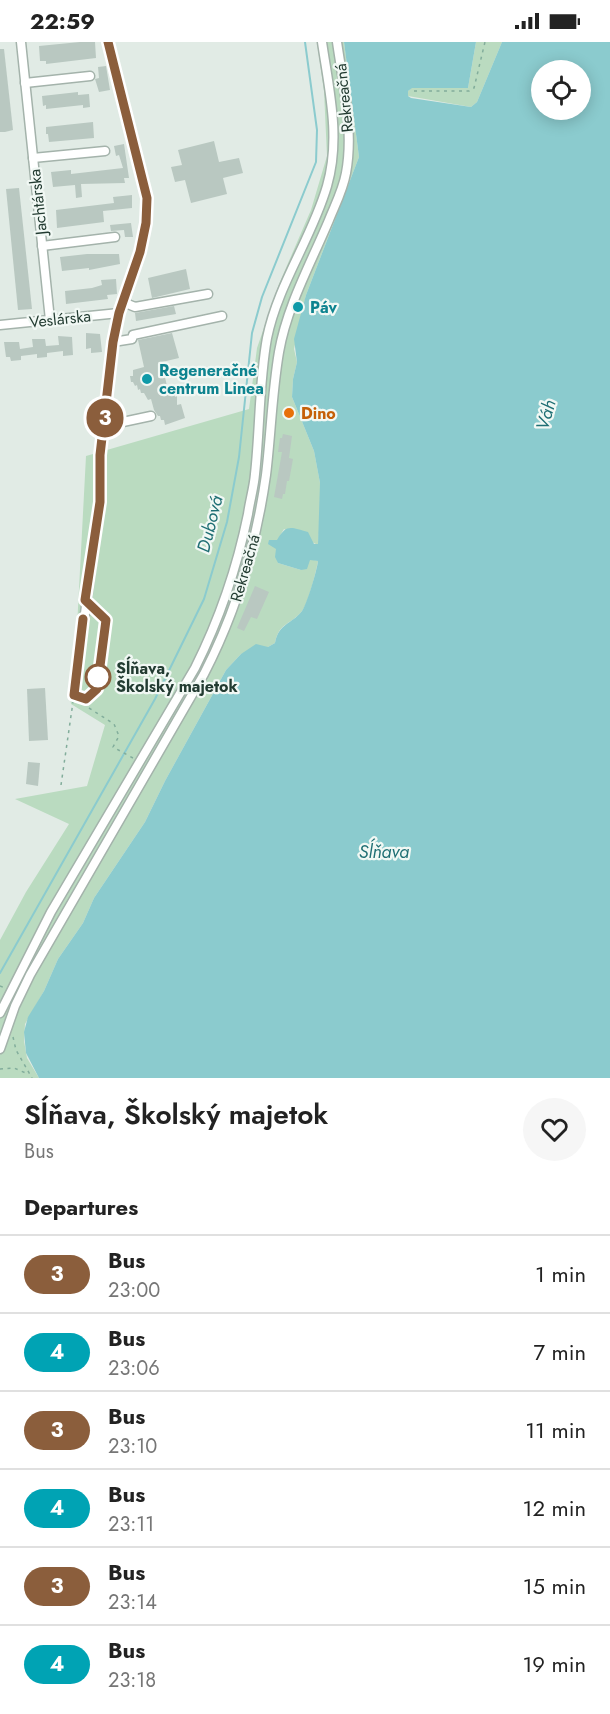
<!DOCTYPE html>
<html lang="en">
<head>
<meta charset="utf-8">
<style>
	body { margin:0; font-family:Jost,sans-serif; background:#f6f6f6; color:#222; height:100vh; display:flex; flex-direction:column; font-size:22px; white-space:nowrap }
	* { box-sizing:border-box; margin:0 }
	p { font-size:20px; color:#767676 }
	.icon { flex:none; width:33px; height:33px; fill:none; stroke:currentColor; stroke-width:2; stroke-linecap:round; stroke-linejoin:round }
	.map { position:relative; height:1036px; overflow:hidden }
	.panel { display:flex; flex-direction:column; background:#fff; flex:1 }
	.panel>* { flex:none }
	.badge { padding:0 12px; border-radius:20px; font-size:21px; line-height:39px }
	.tools { position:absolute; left:531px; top:18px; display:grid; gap:12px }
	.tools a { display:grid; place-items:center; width:60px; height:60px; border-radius:50%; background:#fff; box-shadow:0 3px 15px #0003; font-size:30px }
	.map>.badge { position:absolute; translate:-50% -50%; box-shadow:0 0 0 3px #fff }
	h2 { padding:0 24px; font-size:22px; line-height:54px }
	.round { display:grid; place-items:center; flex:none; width:63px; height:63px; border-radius:32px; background:#f6f6f6 }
	.summary { display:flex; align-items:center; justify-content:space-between; height:102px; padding:0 24px }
	h1 { font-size:28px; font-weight:600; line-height:45px }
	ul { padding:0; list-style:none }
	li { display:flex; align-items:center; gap:18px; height:78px; padding:0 24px; border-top:2px solid #e0e0e0 }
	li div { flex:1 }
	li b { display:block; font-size:22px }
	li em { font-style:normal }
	li .badge { min-width:66px; font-weight:700; text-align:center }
	.status { display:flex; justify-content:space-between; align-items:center; height:42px; padding:0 30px; background:#fff; direction:ltr }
	.status svg { height:16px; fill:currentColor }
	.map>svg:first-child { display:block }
</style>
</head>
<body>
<div class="status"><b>22:59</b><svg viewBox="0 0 49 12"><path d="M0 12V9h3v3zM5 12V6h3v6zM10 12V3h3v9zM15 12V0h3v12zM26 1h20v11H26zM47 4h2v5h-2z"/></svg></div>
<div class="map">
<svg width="610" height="1036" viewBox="0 0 610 1036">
	<rect width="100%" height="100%" fill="#e1ebe5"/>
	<!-- green -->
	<g fill="#badbc0">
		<path d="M317 0H344L359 115 306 253 294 307 297 320 293 337 292 355 314 409 320 441 321 466 318 503 284 487C276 499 276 507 278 521L301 528 310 517 318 519C316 530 308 562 302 569 291 583 279 580 275 601L268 605 241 612 226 628 165 739 145 780 94 856 83 881 58 917 44 949 25 982 24 999 27 1016 39 1036H0V898L26 850 69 782 15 757 87 744 105 683 71 662 69 644 77 585 86 414 249 367 257 306 279 242 311 168 327 114 324 49Z"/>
		<polygon points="476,0 502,0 477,60 471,65 408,54 408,49 411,46 468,46"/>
	</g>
	<!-- water -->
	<path fill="#8bcbce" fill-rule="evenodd" d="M344 0H476L468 46H412L408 49V54L411 56 471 65 477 60 502 0H610V1036H39L26 1011 24 990 28 975 44 949 58 917 83 881 94 856 145 780 165 739 226 628 241 612 256 602 268 605 275 601C279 581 291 583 302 569 307 562 317 528 318 519L310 518 307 527 301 528 278 521 275 515 276 507 268 502 269 498H277C287 481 291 486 308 490L314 502H318L320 441 314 409 292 355 293 337 297 320 294 297 306 253 359 115ZM580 28V68H542V28Z"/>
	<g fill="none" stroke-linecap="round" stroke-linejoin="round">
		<!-- stream -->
		<polyline stroke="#8bcbce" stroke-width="2" points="0,931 155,657 204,557 227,480 239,415 252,291 262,255 316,120 317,88 305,0"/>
	</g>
	<!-- building -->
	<g fill="#b9c8c1">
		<polygon points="80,0 95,0 96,16 46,22 46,19 40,19 39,4"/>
		<polygon points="0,7 4,7 13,88 5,90 0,90"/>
		<polygon points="106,24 110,48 99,50 95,37 99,36 98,25"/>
		<polygon points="78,50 78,53 89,52 90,65 83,66 83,63 46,67 46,63 43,64 42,54"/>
		<polygon points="93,80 94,96 49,100 48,92 46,92 46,85"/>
		<polygon points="214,99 219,120 239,116 243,131 223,136 227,152 191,161 185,138 175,140 171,125 182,123 178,108"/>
		<polygon points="124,102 129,136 124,136 125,141 81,142 82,155 76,156 75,143 53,145 51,130 71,128 71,132 123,126 119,113 116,114 114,104"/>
		<polygon points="19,146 32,267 18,268 6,147"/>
		<polygon points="132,153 132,166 103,169 104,180 57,186 56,168 114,161 113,155"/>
		<polygon points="131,181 133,195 125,195 124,188 111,189 110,183"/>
		<polygon points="87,212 119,212 120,222 89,228 89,226 62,229 60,215"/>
		<polygon points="186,227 190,247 152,256 148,236"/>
		<polygon points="116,237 117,252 107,253 108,257 66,262 65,249 92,246 102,243 101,238"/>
		<polygon points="174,264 176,272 136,279 135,271"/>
		<polygon points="86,291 100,292 102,310 91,311 91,306 86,307"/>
		<polygon points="172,291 179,316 162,320 166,330 164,331 167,344 169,343 169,352 174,351 175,355 177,354 177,363 181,362 185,376 165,383 164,378 161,378 160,374 158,374 154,368 151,357 148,358 144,351 141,351 140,347 138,348 137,343 135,344 133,340 131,340 130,334 133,334 133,328 144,325 138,298"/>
		<polygon points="58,294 72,295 73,313 63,314 63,309 47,311 47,315 37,316 37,312 21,314 21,318 11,319 10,315 6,315 4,300 19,300 20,307 33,305 32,297 45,297 46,304 59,303"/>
		<polygon points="283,392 292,394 289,416 293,417 289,439 287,439 285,452 283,452 282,457 274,455 282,410 278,410 280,396 282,396"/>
		<polygon points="255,544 269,550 257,577 251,575 244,589 237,586"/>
		<polygon points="45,646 48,698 29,699 27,647"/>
		<polygon points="28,720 40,721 38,744 26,742"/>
	</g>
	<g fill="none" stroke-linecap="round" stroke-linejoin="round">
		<defs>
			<g id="minor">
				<polyline points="21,0 50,278"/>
				<polyline points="25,41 90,34"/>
				<polyline points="33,116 105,109"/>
				<polyline points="42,204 115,195"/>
				<polyline points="123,260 135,265 208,252"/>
				<polyline points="0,283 119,271"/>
				<polyline points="113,300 132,297 133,293 222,274"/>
				<polyline points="104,384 151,374"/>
				<polyline points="85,558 106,578 97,647 86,657 74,653 100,460 101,413 113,300 119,271 140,210 146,181 147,156 108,0"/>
				<path d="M0 971 51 870 195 626C220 576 237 526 248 472 250 458 254 445 255 432 260 387 259 340 267 296 278 242 312 196 327 144 341 96 329 48 322 0"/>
				<path d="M0 1007 15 964 30 933 204 632C237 568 256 504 266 433 271 392 272 351 279 310 287 264 311 221 329 178 335 163 343 148 346 131 354 89 343 42 337 0"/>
			</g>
		</defs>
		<!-- minor casing -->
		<use href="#minor" stroke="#a4b3ab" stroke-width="11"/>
		<!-- path -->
		<g stroke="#82ad9b" stroke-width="1.5" stroke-dasharray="3 4.5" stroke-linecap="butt">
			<polyline points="414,49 469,49 474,46 485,0"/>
			<polyline points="89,666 114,682 119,694 113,705 133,716"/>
			<polyline points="61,743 73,660"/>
			<polyline points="0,944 5,946"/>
			<polyline points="13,995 16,1008 32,1036"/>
			<polyline points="0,1027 14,1026 28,1032"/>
		</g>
		<!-- minor -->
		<use href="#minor" stroke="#fff" stroke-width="8"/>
	</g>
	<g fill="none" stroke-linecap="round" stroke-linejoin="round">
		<defs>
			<polyline id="line" points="83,577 74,653 86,657 97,647 106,578 85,558 100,460 100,413 113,300 119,271 140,210 146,181 147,156 108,0"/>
		</defs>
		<!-- line casing -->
		<use href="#line" stroke="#fff" stroke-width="14"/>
		<!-- line -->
		<use href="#line" stroke="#8b5e3c" stroke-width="9"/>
	</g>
	<!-- markers -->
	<g fill="#0f9aa8" stroke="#f1f8f4" stroke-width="2">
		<circle cx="298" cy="265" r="6"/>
		<circle cx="147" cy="337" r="6"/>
	</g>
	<circle fill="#e8710a" stroke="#f1f8f4" stroke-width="2" cx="289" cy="371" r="6"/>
	<circle fill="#fff" stroke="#8b5e3c" stroke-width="3" cx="98" cy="635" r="12"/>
	<g text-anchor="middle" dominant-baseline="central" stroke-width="4.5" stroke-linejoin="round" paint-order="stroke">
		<!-- street labels -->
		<g font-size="16" fill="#223b31" stroke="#f1f8f4">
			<text transform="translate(344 56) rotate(-96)">Rekreačná</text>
			<text transform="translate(38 160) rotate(-96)">Jachtárska</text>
			<text transform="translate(60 277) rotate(-6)">Veslárska</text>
			<text transform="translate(245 526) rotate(-74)">Rekreačná</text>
		</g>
		<!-- culture labels -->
		<g font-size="16" font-weight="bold" fill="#0d838f" stroke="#f1f8f4" text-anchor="start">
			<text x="310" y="265">Páv</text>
			<text x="159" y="328">Regeneračné<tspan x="159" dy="18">centrum Linea</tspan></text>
		</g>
		<!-- food labels -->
		<g font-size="16" font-weight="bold" fill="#c56008" stroke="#f1f8f4" text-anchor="start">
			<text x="301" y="371">Dino</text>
		</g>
		<!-- stop labels -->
		<g font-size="16" font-weight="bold" fill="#223b31" stroke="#f1f8f4" text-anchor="start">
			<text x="116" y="626">Sĺňava,<tspan x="116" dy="18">Školský majetok</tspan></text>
		</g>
		<!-- water labels -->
		<g font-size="18" font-style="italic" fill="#1f6f74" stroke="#f1f8f4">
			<text transform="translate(546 373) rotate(-75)">Váh</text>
			<text transform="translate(210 482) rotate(-76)">Dubová</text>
			<text x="384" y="810">Sĺňava</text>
		</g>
	</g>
</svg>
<div class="tools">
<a><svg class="icon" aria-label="locate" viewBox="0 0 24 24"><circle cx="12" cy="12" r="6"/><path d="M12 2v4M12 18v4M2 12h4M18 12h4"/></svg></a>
</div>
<b class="badge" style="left:105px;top:376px;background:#8b5e3c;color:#fff">3</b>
</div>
<section class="panel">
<div class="summary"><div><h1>Sĺňava, Školský majetok</h1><p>Bus</p></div><a class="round"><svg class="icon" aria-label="heart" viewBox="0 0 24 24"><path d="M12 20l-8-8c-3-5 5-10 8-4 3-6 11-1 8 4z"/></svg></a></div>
<h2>Departures</h2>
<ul>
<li><span class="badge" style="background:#8b5e3c;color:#fff">3</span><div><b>Bus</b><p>23:00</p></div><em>1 min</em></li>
<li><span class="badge" style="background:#00a3b4;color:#fff">4</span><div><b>Bus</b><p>23:06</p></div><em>7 min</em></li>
<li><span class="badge" style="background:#8b5e3c;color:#fff">3</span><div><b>Bus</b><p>23:10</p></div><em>11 min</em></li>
<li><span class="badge" style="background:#00a3b4;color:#fff">4</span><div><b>Bus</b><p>23:11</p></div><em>12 min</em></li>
<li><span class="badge" style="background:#8b5e3c;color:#fff">3</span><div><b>Bus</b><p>23:14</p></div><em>15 min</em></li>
<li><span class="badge" style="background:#00a3b4;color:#fff">4</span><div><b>Bus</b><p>23:18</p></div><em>19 min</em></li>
</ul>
</section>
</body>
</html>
